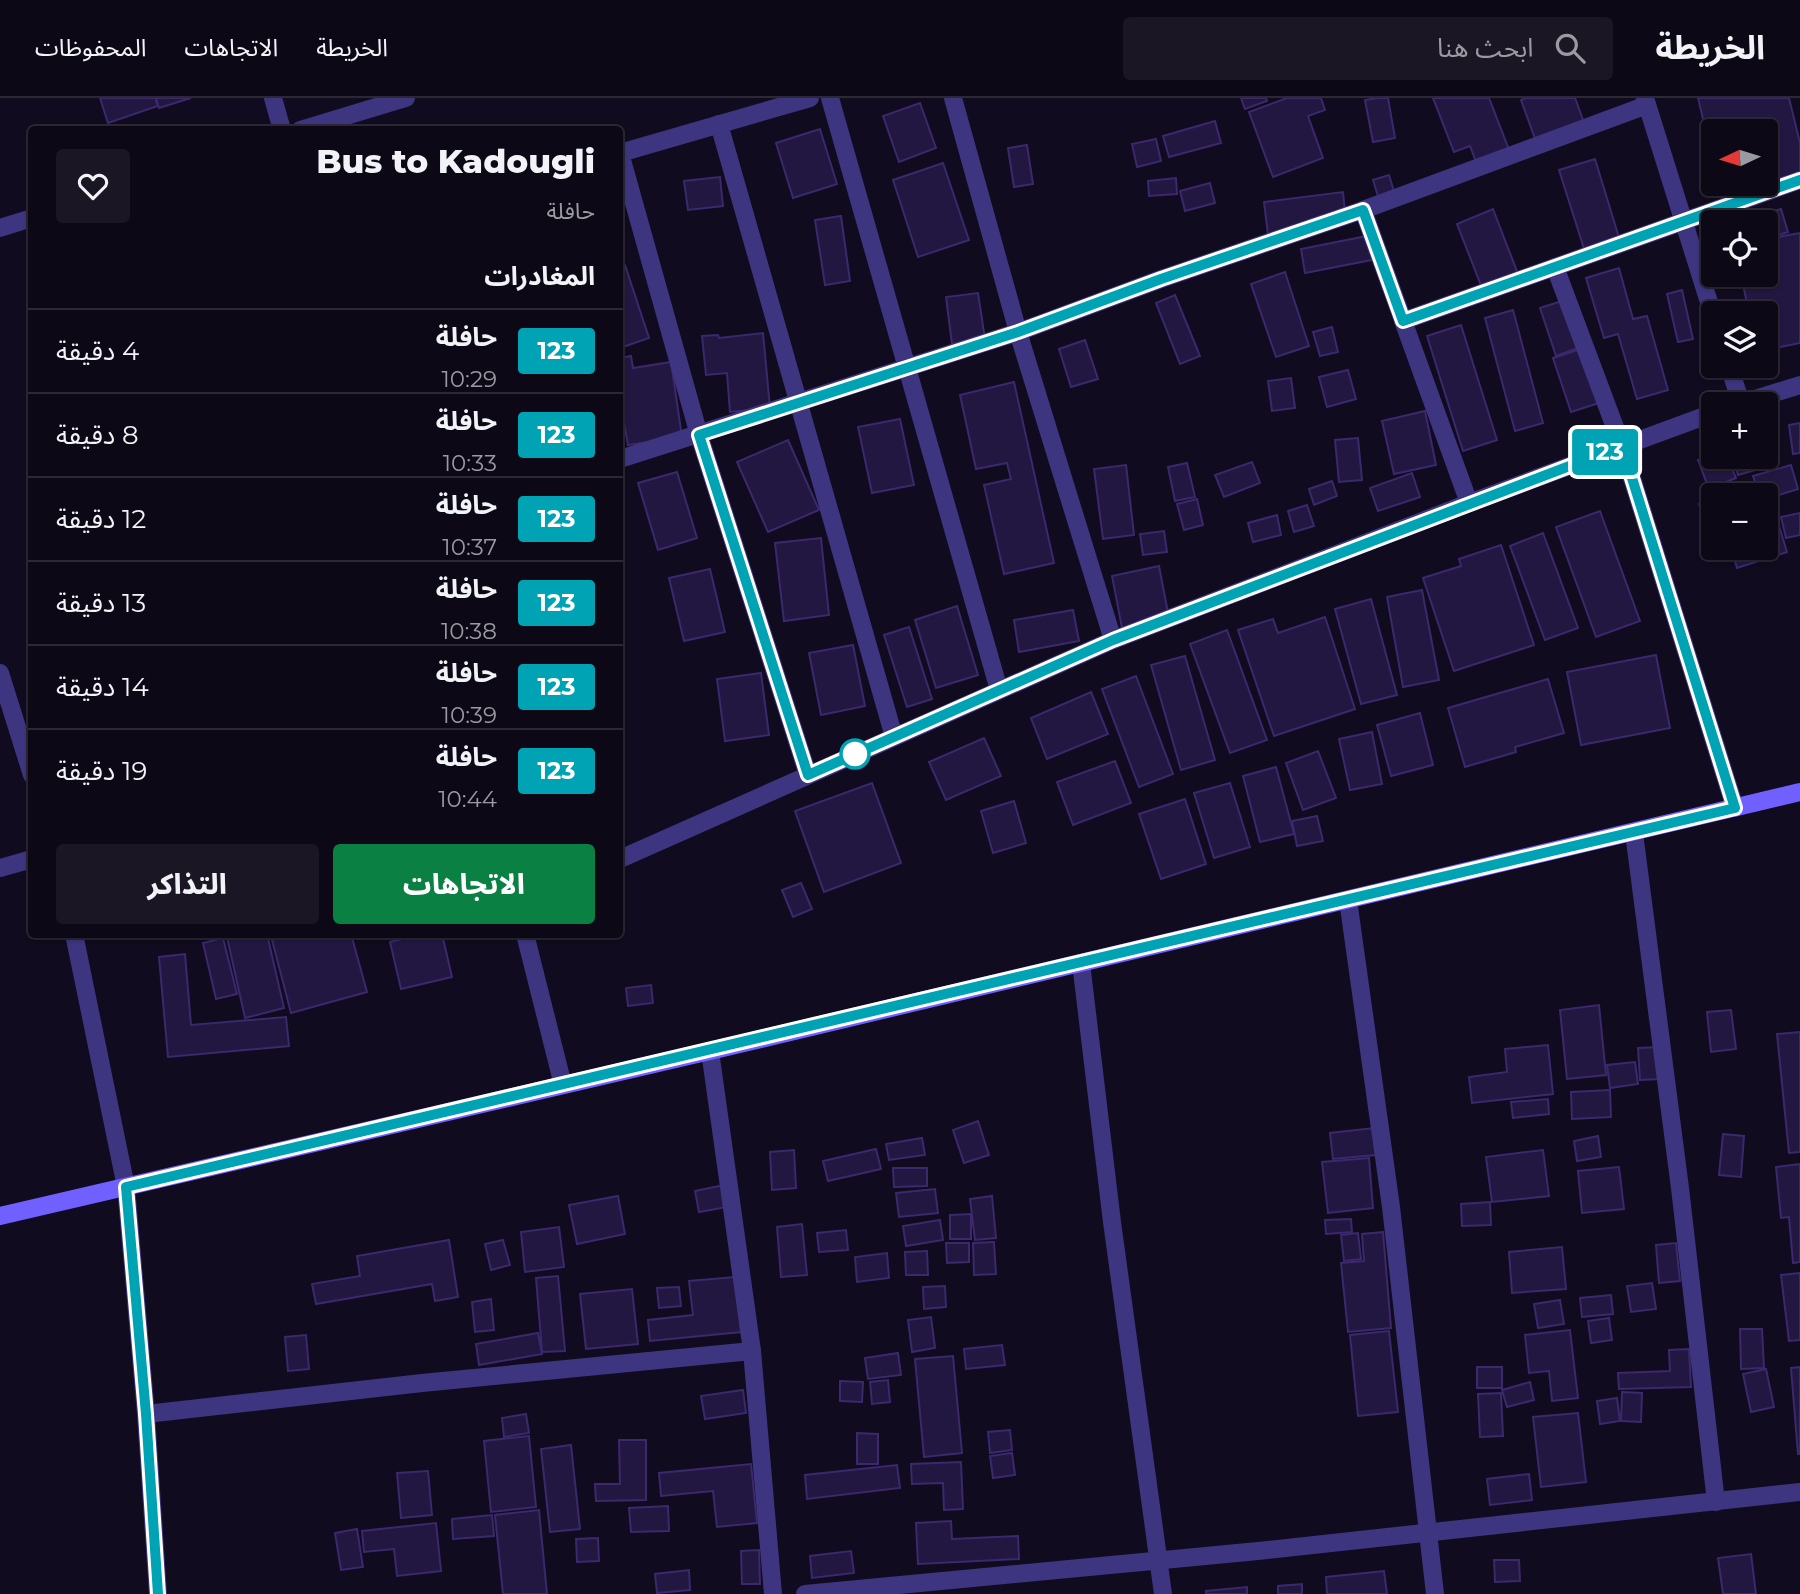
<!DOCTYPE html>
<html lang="ar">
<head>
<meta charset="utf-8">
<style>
	body { margin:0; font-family:Montserrat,"Noto Sans Arabic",sans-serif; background:#1a1623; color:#f1f3f6; direction:rtl; height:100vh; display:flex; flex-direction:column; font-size:26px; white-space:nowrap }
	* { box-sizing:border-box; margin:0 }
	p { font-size:23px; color:#9a9aa1 }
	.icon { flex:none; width:38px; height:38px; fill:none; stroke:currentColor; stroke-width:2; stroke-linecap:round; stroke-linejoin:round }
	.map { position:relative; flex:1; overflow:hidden; direction:ltr }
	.side { position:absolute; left:28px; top:28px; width:595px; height:812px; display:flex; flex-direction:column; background:#0c0816; border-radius:7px; box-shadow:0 2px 5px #0004,0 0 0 2px #2c2935; direction:rtl }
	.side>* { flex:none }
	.badge { padding:0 14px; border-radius:5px; font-size:24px; line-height:46px }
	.needle { width:46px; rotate:266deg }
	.tools { position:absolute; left:1701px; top:21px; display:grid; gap:14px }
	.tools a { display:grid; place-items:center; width:77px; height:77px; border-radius:7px; background:#0c0816; box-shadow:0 2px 5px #0004,0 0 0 2px #2c2935; font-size:35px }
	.map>.badge { position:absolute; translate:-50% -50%; box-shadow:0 0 0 4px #fff }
	h2 { padding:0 28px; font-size:26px; line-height:63px }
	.round { display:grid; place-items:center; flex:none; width:74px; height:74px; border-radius:7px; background:#1a1623 }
	.head { display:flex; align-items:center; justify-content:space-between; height:119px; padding:0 28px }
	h1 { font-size:33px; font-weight:800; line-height:52px }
	.action { display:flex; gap:14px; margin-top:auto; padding:14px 28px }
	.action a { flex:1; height:80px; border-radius:7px; background:#0b8043; color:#fff; font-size:28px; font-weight:800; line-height:80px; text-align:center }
	.action a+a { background:#1a1623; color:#f1f3f6 }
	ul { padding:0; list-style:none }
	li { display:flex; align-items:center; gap:21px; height:84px; padding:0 28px; border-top:2px solid #2c2935 }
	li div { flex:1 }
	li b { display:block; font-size:26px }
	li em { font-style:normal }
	li .badge { min-width:77px; font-weight:700; text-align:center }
	header { display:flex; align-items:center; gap:42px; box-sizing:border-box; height:98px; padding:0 35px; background:#0c0816; border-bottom:2px solid #2c2935 }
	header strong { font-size:33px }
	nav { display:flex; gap:38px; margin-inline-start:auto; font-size:24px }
	.search { width:490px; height:63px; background:#1a1623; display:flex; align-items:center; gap:18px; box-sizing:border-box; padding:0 24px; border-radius:7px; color:#9a9aa1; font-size:26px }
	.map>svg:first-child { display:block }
</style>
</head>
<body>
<header>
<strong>الخريطة</strong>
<div class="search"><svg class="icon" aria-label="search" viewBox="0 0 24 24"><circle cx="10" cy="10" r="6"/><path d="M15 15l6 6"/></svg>ابحث هنا</div>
<nav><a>الخريطة</a><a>الاتجاهات</a><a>المحفوظات</a></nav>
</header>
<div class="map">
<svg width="1800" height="1496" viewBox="0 0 1800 1496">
	<rect width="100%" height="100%" fill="#100b1e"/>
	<!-- building -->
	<g fill="#221740" stroke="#3b286d" stroke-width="2">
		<polygon points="100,0 155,0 158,8 108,25"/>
		<polygon points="156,0 191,0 159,10"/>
		<polygon points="1241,0 1266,0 1267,3 1245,11"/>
		<polygon points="1287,0 1321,0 1325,12 1308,18 1323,60 1273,79 1249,14"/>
		<polygon points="1377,0 1388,0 1395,40 1373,44 1365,2"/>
		<polygon points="1433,0 1489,0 1513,62 1480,74 1470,48 1454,54"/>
		<polygon points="1526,0 1575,0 1586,30 1538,49 1521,2"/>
		<polygon points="1698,0 1789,0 1800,45 1800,76 1766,84 1766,33 1713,33 1713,63"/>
		<polygon points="920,5 936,50 899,64 883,18"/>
		<polygon points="1215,23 1221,45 1169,59 1163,38"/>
		<polygon points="820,31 837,86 793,100 776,45"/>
		<polygon points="1156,41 1161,63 1137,69 1132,46"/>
		<polygon points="1027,47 1033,86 1014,89 1008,50"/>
		<polygon points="1595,61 1621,146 1586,157 1559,72"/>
		<polygon points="943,65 969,142 918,159 893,82"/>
		<polygon points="1389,77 1396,100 1380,105 1373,82"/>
		<polygon points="720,79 723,108 688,112 684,83"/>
		<polygon points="1176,80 1177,96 1149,98 1148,83"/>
		<polygon points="1210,85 1215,105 1185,113 1180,93"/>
		<polygon points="1719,86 1759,86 1721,95"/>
		<polygon points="1343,94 1346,123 1269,145 1264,104"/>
		<polygon points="1493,111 1518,176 1482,190 1457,126"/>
		<polygon points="1781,111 1788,134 1767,140 1766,124 1763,124 1761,117"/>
		<polygon points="841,118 850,183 825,187 815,122"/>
		<polygon points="620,124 623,158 620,159"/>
		<polygon points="1800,135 1800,245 1766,252 1766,215 1749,215 1741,177 1766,177 1766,141"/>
		<polygon points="1367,138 1372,162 1305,175 1301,151"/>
		<polygon points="625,167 649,240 620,250 620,169"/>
		<polygon points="1619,170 1633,221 1647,218 1668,292 1637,301 1618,236 1604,240 1586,180"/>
		<polygon points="1285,174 1309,248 1276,259 1251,186"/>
		<polygon points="1682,192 1693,241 1678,244 1667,196"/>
		<polygon points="978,195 985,241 952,246 946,199"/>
		<polygon points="1175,197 1200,258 1180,266 1156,205"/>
		<polygon points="1565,202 1581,249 1556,258 1540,210"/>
		<polygon points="1513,212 1543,325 1515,333 1485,220"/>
		<polygon points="1461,227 1497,342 1463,353 1427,238"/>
		<polygon points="1332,229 1338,254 1320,258 1313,234"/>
		<polygon points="763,235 770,310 730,314 727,275 706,277 702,238 718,237 719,240"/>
		<polygon points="1085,242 1098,281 1071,289 1059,251"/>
		<polygon points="1584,250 1602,304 1571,314 1553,260"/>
		<polygon points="631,258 633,270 671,264 682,339 628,347 620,303 620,260"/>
		<polygon points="1348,272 1356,301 1327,309 1319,279"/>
		<polygon points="1291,280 1295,310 1272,313 1268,283"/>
		<polygon points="1014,284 1054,465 1004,476 984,387 1011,381 1007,365 976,371 960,297"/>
		<polygon points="1425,313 1436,367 1394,376 1382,323"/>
		<polygon points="900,321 914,387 872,395 858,329"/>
		<polygon points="1800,325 1800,355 1793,356 1789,327"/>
		<polygon points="1358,340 1362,382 1339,384 1335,342"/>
		<polygon points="788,342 819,412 768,434 737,364"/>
		<polygon points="1713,357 1713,359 1727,359 1736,380 1709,391 1698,362"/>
		<polygon points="1733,359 1751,359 1755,372 1738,377"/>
		<polygon points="1252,364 1260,385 1224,399 1215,377"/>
		<polygon points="1187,365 1195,399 1175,403 1168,369"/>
		<polygon points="1126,367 1134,437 1103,441 1094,371"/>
		<polygon points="1791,367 1798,391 1766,401 1766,397 1759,397 1753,378"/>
		<polygon points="677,374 697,440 658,452 638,385"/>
		<polygon points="1412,375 1420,399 1378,413 1370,390"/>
		<polygon points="1332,383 1337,398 1314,407 1309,391"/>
		<polygon points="1747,391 1749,397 1726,397"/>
		<polygon points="1197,401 1203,427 1184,432 1177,406"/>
		<polygon points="1713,401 1713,415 1703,418 1699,406"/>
		<polygon points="1771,401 1787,454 1737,470 1731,450 1766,450 1766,403"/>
		<polygon points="1307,407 1314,428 1294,434 1288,413"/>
		<polygon points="1600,413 1640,523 1596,539 1556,429"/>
		<polygon points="1800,415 1800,437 1786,440 1781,419"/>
		<polygon points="1277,417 1281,437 1253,444 1248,425"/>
		<polygon points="1164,433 1167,454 1143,457 1140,436"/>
		<polygon points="1543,435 1578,530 1545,542 1510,448"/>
		<polygon points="821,440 829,517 784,523 775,445"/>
		<polygon points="1501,447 1534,547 1454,573 1423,480 1461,468 1459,461"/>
		<polygon points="1159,468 1169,520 1122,530 1112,478"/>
		<polygon points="710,471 725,534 684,543 669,480"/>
		<polygon points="1422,492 1439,582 1403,589 1387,499"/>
		<polygon points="1371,501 1397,597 1361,606 1335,511"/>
		<polygon points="957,508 978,577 936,590 915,522"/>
		<polygon points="1073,512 1079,543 1019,554 1014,522"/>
		<polygon points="1325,519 1355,611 1274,638 1238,532 1273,521 1278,535"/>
		<polygon points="909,529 932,601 907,609 884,537"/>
		<polygon points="1227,532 1267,642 1230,655 1190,546"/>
		<polygon points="853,547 865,608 821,617 809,555"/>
		<polygon points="1656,557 1670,630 1581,647 1567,574"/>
		<polygon points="1185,558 1215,662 1181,672 1151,567"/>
		<polygon points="761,575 769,637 725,643 717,581"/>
		<polygon points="1136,578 1173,676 1139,689 1102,591"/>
		<polygon points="1548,581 1564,635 1515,649 1516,654 1465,669 1448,610"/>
		<polygon points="1091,594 1108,636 1047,661 1031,620"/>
		<polygon points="1420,615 1433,667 1391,678 1377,627"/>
		<polygon points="1372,634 1382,686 1350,692 1339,641"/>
		<polygon points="984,640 1001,678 946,702 929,664"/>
		<polygon points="1318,653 1336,700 1303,712 1286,665"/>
		<polygon points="1115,663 1131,705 1073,727 1057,684"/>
		<polygon points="1276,669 1294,736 1260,744 1243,678"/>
		<polygon points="872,685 901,765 824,794 795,713"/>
		<polygon points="1230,685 1250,749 1214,760 1194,695"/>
		<polygon points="1185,701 1206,766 1161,781 1139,716"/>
		<polygon points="1014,703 1026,745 993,755 981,713"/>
		<polygon points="1317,718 1323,743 1297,748 1292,723"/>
		<polygon points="801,785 812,811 793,819 782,792"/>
		<polygon points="238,836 267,836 284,910 245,920 227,839"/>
		<polygon points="291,836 351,836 367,894 291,915 272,842"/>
		<polygon points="422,836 442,836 452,879 401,891 390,844"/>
		<polygon points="223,840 237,896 216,901 203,845"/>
		<polygon points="185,856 191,927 286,919 289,948 168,959 159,859"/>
		<polygon points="651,887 653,905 628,908 626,890"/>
		<polygon points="1599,907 1606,977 1567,981 1560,912"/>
		<polygon points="1731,912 1736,951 1711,954 1707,914"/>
		<polygon points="1800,934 1800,1054 1789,1055 1777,936"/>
		<polygon points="1548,947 1553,996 1472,1005 1469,979 1507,974 1505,951"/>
		<polygon points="1659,949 1661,981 1640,982 1638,950"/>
		<polygon points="1635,964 1638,986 1610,990 1607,967"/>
		<polygon points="1610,992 1611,1019 1572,1021 1571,994"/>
		<polygon points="1548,1001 1549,1016 1513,1020 1511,1004"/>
		<polygon points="978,1023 989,1057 964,1065 953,1032"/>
		<polygon points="1374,1030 1376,1057 1333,1061 1330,1035"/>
		<polygon points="1723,1036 1744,1038 1741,1079 1719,1077"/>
		<polygon points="1598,1038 1601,1059 1577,1063 1574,1043"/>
		<polygon points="922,1040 925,1057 889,1062 886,1046"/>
		<polygon points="876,1051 881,1071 828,1083 823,1063"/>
		<polygon points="794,1052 796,1090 772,1092 770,1054"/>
		<polygon points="1543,1052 1549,1098 1492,1104 1486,1059"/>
		<polygon points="1369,1060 1373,1110 1328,1115 1322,1064"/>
		<polygon points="1800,1066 1800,1164 1793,1165 1789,1119 1781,1120 1776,1069"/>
		<polygon points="1619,1069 1624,1111 1582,1115 1578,1073"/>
		<polygon points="893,1070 927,1070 927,1088 894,1089"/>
		<polygon points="724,1087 727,1109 699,1114 695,1093"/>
		<polygon points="935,1091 938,1115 899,1119 896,1095"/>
		<polygon points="618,1098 625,1136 577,1146 569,1107"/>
		<polygon points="992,1098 996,1140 975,1142 970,1101"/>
		<polygon points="1490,1104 1491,1127 1462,1128 1461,1106"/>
		<polygon points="971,1116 971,1141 950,1141 950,1117"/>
		<polygon points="1351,1121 1352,1134 1326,1136 1325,1122"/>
		<polygon points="940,1122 943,1142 906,1148 903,1128"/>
		<polygon points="802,1126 807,1177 781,1179 777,1129"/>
		<polygon points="559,1129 564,1169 525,1174 521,1134"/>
		<polygon points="846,1132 848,1152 819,1154 817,1135"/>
		<polygon points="1383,1134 1391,1230 1348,1234 1341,1165 1364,1163 1362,1136"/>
		<polygon points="1358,1135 1361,1161 1344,1163 1341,1137"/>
		<polygon points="449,1142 458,1199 435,1203 432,1186 316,1206 312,1186 360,1178 357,1158"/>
		<polygon points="503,1142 510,1167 491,1172 485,1146"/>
		<polygon points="994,1144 996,1176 974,1177 973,1145"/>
		<polygon points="946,1145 969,1145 969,1164 947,1165"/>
		<polygon points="1676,1145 1680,1183 1659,1185 1656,1147"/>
		<polygon points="1562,1149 1566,1191 1512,1195 1509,1154"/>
		<polygon points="927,1153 928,1177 906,1177 905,1154"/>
		<polygon points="887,1155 889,1180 857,1184 855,1159"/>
		<polygon points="1800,1175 1800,1242 1789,1243 1781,1177"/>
		<polygon points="558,1178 565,1253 542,1254 536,1180"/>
		<polygon points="735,1179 741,1234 650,1243 648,1222 693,1217 689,1183"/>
		<polygon points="1652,1185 1656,1211 1631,1214 1627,1188"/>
		<polygon points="945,1188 946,1209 924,1211 923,1189"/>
		<polygon points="679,1189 681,1208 659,1210 657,1190"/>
		<polygon points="632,1191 638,1246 586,1251 580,1196"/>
		<polygon points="1611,1197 1613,1216 1582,1219 1580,1200"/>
		<polygon points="491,1201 494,1232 475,1234 472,1204"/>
		<polygon points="1560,1202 1564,1226 1538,1230 1534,1206"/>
		<polygon points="931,1219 935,1250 912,1254 908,1222"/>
		<polygon points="1609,1220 1612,1242 1591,1245 1588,1223"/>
		<polygon points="1740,1231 1762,1231 1764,1270 1741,1271"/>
		<polygon points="1570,1232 1578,1300 1552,1303 1549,1273 1529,1275 1525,1237"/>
		<polygon points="1389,1233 1398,1314 1358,1318 1350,1237"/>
		<polygon points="538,1235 542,1256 479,1267 476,1246"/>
		<polygon points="306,1237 309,1271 288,1273 285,1239"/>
		<polygon points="1002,1247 1005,1267 966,1271 964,1251"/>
		<polygon points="1689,1251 1691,1289 1619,1291 1618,1275 1670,1273 1669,1252"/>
		<polygon points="898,1255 901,1277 868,1281 865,1260"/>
		<polygon points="953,1258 962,1355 924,1359 915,1261"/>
		<rect x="1477" y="1269" width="25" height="21"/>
		<polygon points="1800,1269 1800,1356 1798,1356 1791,1270"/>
		<polygon points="1766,1271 1774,1309 1751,1314 1743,1276"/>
		<polygon points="888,1282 890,1304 872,1306 870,1284"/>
		<polygon points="840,1283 863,1284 862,1304 840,1303"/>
		<polygon points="1530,1284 1534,1302 1507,1309 1502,1292"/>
		<polygon points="743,1292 746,1315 705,1321 701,1298"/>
		<polygon points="1622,1294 1642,1295 1641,1324 1621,1323"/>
		<polygon points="1501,1295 1503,1338 1480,1339 1478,1296"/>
		<polygon points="1617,1300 1620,1323 1600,1326 1597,1303"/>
		<polygon points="1578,1315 1586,1384 1541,1389 1533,1319"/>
		<polygon points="526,1316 529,1335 504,1339 502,1320"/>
		<polygon points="1010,1332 1012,1352 990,1355 988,1334"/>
		<polygon points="857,1335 878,1336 878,1366 857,1366"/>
		<polygon points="529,1338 536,1409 491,1414 484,1343"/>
		<polygon points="619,1342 646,1342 646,1402 596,1403 595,1386 620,1386"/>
		<polygon points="571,1347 580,1431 550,1434 541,1351"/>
		<polygon points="1012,1355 1015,1377 993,1380 990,1358"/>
		<polygon points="961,1364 963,1411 944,1412 943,1385 912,1386 911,1366"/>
		<polygon points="751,1366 757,1425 717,1429 713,1393 661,1398 659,1375"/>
		<polygon points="897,1367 900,1390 807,1401 805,1377"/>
		<polygon points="428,1373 432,1417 401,1420 397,1375"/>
		<polygon points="1529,1376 1532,1402 1490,1407 1487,1381"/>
		<polygon points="668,1408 669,1433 631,1434 629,1410"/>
		<polygon points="539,1412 547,1496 503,1496 495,1417"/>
		<polygon points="492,1417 494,1438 453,1441 452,1421"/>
		<polygon points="951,1423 952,1441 1018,1438 1019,1461 918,1466 916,1425"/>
		<polygon points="436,1425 441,1473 397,1478 394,1451 364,1454 362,1433"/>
		<polygon points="357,1431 363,1469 341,1472 335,1435"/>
		<polygon points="598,1440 599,1463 577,1464 576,1441"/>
		<polygon points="759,1452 760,1486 742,1486 741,1453"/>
		<polygon points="851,1453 854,1475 812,1480 810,1458"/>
		<polygon points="1751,1456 1756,1496 1723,1496 1718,1460"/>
		<polygon points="1494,1462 1519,1462 1520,1483 1495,1484"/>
		<polygon points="689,1472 690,1492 657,1495 655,1476"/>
		<polygon points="1384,1473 1387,1496 1327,1496 1326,1479"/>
		<polygon points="1302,1486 1302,1496 1278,1496 1278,1488"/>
		<polygon points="1247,1489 1247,1496 1206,1496 1206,1493"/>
	</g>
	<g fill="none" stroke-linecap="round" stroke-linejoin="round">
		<!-- street -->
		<g stroke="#3d357f" stroke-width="18">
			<polyline points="273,0 282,32"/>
			<polyline points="830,0 999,592"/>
			<polyline points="953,0 1018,234 1113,542"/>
			<polyline points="1645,0 1713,217"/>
			<polyline points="719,26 894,639"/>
			<polyline points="300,32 406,0"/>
			<polyline points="620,55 699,337 808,677"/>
			<polyline points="620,55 810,0"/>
			<polyline points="1363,112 1469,405"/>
			<polyline points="0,130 32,120"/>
			<polyline points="1555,169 1622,348 1735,710"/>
			<polyline points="1403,223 1800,82"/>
			<polyline points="1729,268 1741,305"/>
			<polyline points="1739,306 1800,287"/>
			<polyline points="620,361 1018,234 1161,181 1363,112 1647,7"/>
			<polyline points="0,575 32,677"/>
			<polyline points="1634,735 1680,1090 1716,1404"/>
			<polyline points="620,761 1113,542 1469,405 1713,315"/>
			<polyline points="0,770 32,761"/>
			<polyline points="1348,802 1391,1109 1435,1496"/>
			<polyline points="74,836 126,1089 146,1316 158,1496"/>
			<polyline points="525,836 563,987"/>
			<polyline points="1081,865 1112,1124 1163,1496"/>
			<polyline points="710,953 752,1253 773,1496"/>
			<polyline points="146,1316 422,1285 752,1253"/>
			<polyline points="805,1496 1258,1453 1800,1394"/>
		</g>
		<!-- secondary -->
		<polyline stroke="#6f60ff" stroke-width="18" points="0,1118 710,953 1800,694"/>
	</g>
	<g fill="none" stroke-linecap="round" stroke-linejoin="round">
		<defs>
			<polyline id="line" points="158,1496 146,1316 126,1089 1735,710 1622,348 1113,542 808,677 699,337 1018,234 1161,181 1363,112 1403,223 1800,82"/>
		</defs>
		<!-- line casing -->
		<use href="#line" stroke="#fff" stroke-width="16"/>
		<!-- line -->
		<use href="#line" stroke="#00a3b4" stroke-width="10"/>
	</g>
	<!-- markers -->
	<circle fill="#fff" stroke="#00a3b4" stroke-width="3.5" cx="855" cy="656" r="14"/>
</svg>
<div class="tools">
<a><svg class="needle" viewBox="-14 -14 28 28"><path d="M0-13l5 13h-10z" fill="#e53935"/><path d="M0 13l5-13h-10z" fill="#9a9aa1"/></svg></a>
<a><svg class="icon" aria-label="locate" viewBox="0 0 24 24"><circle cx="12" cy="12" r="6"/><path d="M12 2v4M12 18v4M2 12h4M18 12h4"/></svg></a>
<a><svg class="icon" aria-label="layers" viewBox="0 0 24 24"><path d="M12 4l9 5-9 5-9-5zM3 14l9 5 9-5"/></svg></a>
<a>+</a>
<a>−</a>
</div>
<b class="badge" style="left:1605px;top:354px;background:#00a3b4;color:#fff">123</b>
<section class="side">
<div class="head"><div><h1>Bus to Kadougli</h1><p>حافلة</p></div><a class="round"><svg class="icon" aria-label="heart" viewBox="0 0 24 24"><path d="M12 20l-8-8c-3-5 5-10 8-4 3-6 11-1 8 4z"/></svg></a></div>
<h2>المغادرات</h2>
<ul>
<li><span class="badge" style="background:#00a3b4;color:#fff">123</span><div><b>حافلة</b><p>10:29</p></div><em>4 دقيقة</em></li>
<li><span class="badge" style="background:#00a3b4;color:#fff">123</span><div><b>حافلة</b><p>10:33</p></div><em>8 دقيقة</em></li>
<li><span class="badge" style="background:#00a3b4;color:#fff">123</span><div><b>حافلة</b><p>10:37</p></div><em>12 دقيقة</em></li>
<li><span class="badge" style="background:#00a3b4;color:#fff">123</span><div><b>حافلة</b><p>10:38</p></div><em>13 دقيقة</em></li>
<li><span class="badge" style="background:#00a3b4;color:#fff">123</span><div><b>حافلة</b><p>10:39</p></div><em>14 دقيقة</em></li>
<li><span class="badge" style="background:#00a3b4;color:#fff">123</span><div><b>حافلة</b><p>10:44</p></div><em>19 دقيقة</em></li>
</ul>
<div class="action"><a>الاتجاهات</a><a>التذاكر</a></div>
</section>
</div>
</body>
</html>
